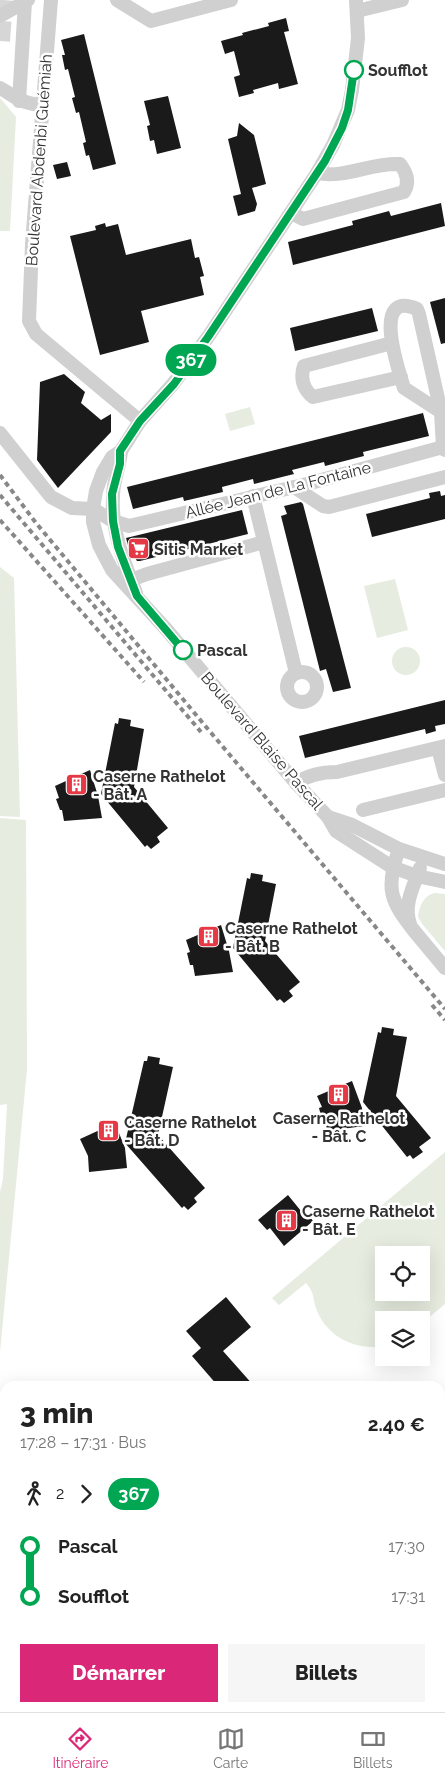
<!DOCTYPE html>
<html lang="fr">
<head>
<meta charset="utf-8">
<style>
	body { margin:0; font-family:Raleway,sans-serif; background:#f6f6f6; color:#222; height:100vh; display:flex; flex-direction:column; font-size:19px; white-space:nowrap }
	* { box-sizing:border-box; margin:0 }
	p { font-size:16px; color:#767676 }
	.icon { flex:none; width:28px; height:28px; fill:none; stroke:currentColor; stroke-width:2; stroke-linecap:round; stroke-linejoin:round }
	.map { position:relative; flex:1; overflow:hidden }
	.details { position:absolute; left:0px; top:1381px; width:445px; height:331px; display:flex; flex-direction:column; background:#fff; border-radius:15px 15px 0 0; box-shadow:0 5px 20px #0002 }
	.details>* { flex:none }
	.badge { padding:0 10px; border-radius:16px; font-size:18px; line-height:32px }
	.controls { position:absolute; left:375px; top:1246px; display:grid; gap:10px }
	.controls a { display:grid; place-items:center; width:55px; height:55px; border-radius:0px; background:#fff; box-shadow:0 5px 20px #0002; font-size:25px }
	.map>.badge { position:absolute; translate:-50% -50%; box-shadow:0 0 0 2px #fff }
	.legs { display:flex; align-items:center; gap:8px; height:55px; padding:0 20px; font-size:16px }
	.legs p { margin-inline-start:auto }
	.summary { display:flex; align-items:center; justify-content:space-between; height:85px; padding:0 20px }
	h1 { font-size:28px; font-weight:800; line-height:38px }
	.cta { display:flex; gap:10px; margin-top:auto; padding:10px 20px }
	.cta a { flex:1; height:58px; border-radius:0px; background:#db2777; color:#fff; font-size:20px; font-weight:800; line-height:58px; text-align:center }
	.cta a+a { background:#f6f6f6; color:#222 }
	ul { padding:0 20px; list-style:none }
	li { display:flex; align-items:center; gap:18px; height:50px; font-size:19px }
	li i { display:grid; place-items:center; width:8px; height:100%; margin:0 6px; background:currentColor }
	li i::after { content:''; width:12px; height:12px; margin:-6px; border:4px solid; border-radius:50%; background:#fff }
	li p { margin-inline-start:auto }
	li:first-child i { background:linear-gradient(#0000 50%,currentColor 0) }
	li:last-child i { background:linear-gradient(currentColor 50%,#0000 0) }
	.tabs { display:flex; justify-content:space-around; align-items:center; height:70px; border-top:1px solid #e0e0e0; background:#fff; font-size:14px; color:#767676 }
	.tabs a { display:grid; justify-items:center; gap:2px }
	.tabs .selected { color:#db2777 }
	.map>svg:first-child { display:block }
</style>
</head>
<body>
<div class="map">
<svg width="445" height="1712" viewBox="0 0 445 1712">
	<rect width="100%" height="100%" fill="#fff"/>
	<!-- green -->
	<g fill="#e6ecdf" fill-rule="evenodd">
		<polygon points="0,98 16,117 10,231 0,231"/>
		<polygon points="250,407 255,424 230,431 225,414"/>
		<polygon points="0,567 14,578 20,817 0,816"/>
		<polygon points="395,579 408,630 377,638 364,586"/>
		<circle cx="406" cy="661" r="14"/>
		<polygon points="0,818 26,820 27,1069 0,1352 0,1192 3,1179 7,1104 0,1105"/>
		<path d="M435 893 445 894V951L423 925 418 917C419 906 424 895 435 893Z"/>
		<path d="M445 1152V1304L421 1324V1320H384V1346C354 1351 326 1336 316 1308 312 1296 315 1294 306 1283L279 1305 272 1298ZM384 1255H421V1292H384Z"/>
		<polygon points="0,1579 5,1584 5,1697 0,1694"/>
		<polygon points="23,1708 162,1708 167,1712 31,1712"/>
	</g>
	<!-- building -->
	<g fill="#1a1a1a">
		<polygon points="286,18 289,31 284,32 298,84 279,89 278,83 253,90 254,93 239,97 234,77 240,75 234,51 225,54 221,41 243,35 242,33 269,26 268,23"/>
		<polygon points="84,34 116,164 93,170 89,155 86,156 83,143 86,142 79,112 76,113 72,98 75,97 68,69 65,70 62,55 65,55 61,40"/>
		<polygon points="168,96 181,148 157,154 154,140 150,141 147,126 150,125 144,101"/>
		<polygon points="239,123 254,135 266,184 252,188 257,204 255,211 238,216 233,196 241,194 228,139 237,136"/>
		<polygon points="67,162 71,176 57,179 53,165"/>
		<polygon points="441,203 445,226 293,265 288,242 353,225 352,221 389,211 391,216"/>
		<polygon points="105,223 106,227 118,224 126,255 191,239 195,258 199,257 204,276 200,277 204,295 141,311 149,342 100,355 70,236 96,230 95,226"/>
		<polygon points="445,298 445,343 441,344 430,302"/>
		<polygon points="372,308 378,331 295,351 290,328"/>
		<polygon points="64,374 85,392 81,403 101,420 111,414 111,432 58,488 37,460 40,382"/>
		<polygon points="423,413 429,436 363,452 364,456 325,466 324,462 292,470 294,474 254,484 253,479 222,487 223,492 184,501 183,497 133,509 127,487"/>
		<polygon points="440,491 441,496 445,495 445,519 372,537 366,514 430,498 429,493"/>
		<polygon points="301,502 303,504 351,688 333,692 326,669 320,671 281,516 287,514 284,506"/>
		<polygon points="242,510 248,534 140,561 137,561 129,549 126,538"/>
		<polygon points="445,700 445,724 435,726 436,731 426,734 425,729 305,758 299,736"/>
		<polygon points="119,718 131,720 130,726 144,729 134,787 168,828 157,837 160,842 151,849 147,845 145,847 101,794 115,723 118,724"/>
		<polygon points="90,770 98,796 102,818 64,821 62,810 60,810 56,799 59,798 55,786"/>
		<polygon points="251,873 263,875 262,881 276,884 265,941 300,982 289,991 293,996 284,1003 280,999 277,1001 233,948 247,878 250,879"/>
		<polygon points="221,925 229,951 233,972 195,976 193,965 190,965 187,953 190,952 186,940"/>
		<polygon points="382,1027 394,1029 393,1035 407,1037 396,1096 431,1138 419,1147 423,1152 413,1159 410,1155 407,1157 363,1102 378,1032 381,1033"/>
		<polygon points="148,1056 160,1058 159,1064 173,1067 158,1135 205,1188 194,1198 197,1202 188,1210 184,1206 182,1208 125,1143 144,1061 147,1061"/>
		<polygon points="352,1081 362,1108 364,1126 327,1131 325,1119 322,1120 319,1108 322,1107 317,1096"/>
		<polygon points="115,1123 125,1148 127,1168 89,1172 88,1156 80,1139"/>
		<polygon points="288,1195 301,1211 304,1209 313,1221 284,1246 270,1228 267,1230 258,1220"/>
		<polygon points="226,1297 251,1327 223,1351 254,1386 218,1386 192,1356 201,1348 186,1331"/>
	</g>
	<g fill="none" stroke-linecap="round" stroke-linejoin="round">
		<!-- highway-tunnel -->
		<g stroke="#d6d6d6" stroke-width="20" stroke-dasharray="20 10" stroke-linecap="butt">
			<polyline points="0,41 3,0"/>
			<polyline points="0,1491 5,1500"/>
			<polyline points="0,1534 5,1543"/>
			<polyline points="0,1627 5,1630"/>
			<polyline points="117,1708 121,1712"/>
			<polyline points="154,1708 157,1712"/>
			<polyline points="200,1708 205,1712"/>
		</g>
		<!-- minor -->
		<g stroke="#d0d0d0" stroke-width="14">
			<polyline points="51,0 32,244 29,321 36,334 140,421"/>
			<polyline points="117,0 151,21 231,0"/>
			<polyline points="356,0 358,38 352,90 348,110 333,145 317,173 208,337 173,384 140,421 121,451 112,457 103,472 96,491 93,509 93,522 99,545 112,570 166,629 296,783 328,817 336,831 392,867 417,876 445,882"/>
			<polyline points="357,11 402,0"/>
			<polyline points="0,16 25,2"/>
			<path d="M0 88C18 98 20 103 42 105"/>
			<polyline points="19,101 25,2 28,0"/>
			<path d="M291 213 303 219 404 192C410 182 407 173 400 164 372 162 345 179 317 173"/>
			<path d="M392 343 304 366C300 378 303 389 313 397L401 377"/>
			<path d="M441 412 404 388C399 371 370 289 417 309L419 314 441 412 443 447 445 450"/>
			<polyline points="0,433 51,497 72,508 93,509 113,521 129,526 303,485 443,447"/>
			<path d="M121 451C120 466 113 481 113 496 111 531 124 561 136 593"/>
			<polyline points="294,487 323,506 329,507 445,477"/>
			<polyline points="253,496 296,673"/>
			<polyline points="130,587 131,580 147,574 264,542"/>
			<circle cx="302" cy="687" r="15"/>
			<polyline points="438,748 445,775"/>
			<path d="M296 783C308 775 323 772 337 772L445 746"/>
			<polyline points="363,810 445,790"/>
			<polyline points="328,817 352,825 399,849 445,864"/>
			<path d="M399 849C385 888 390 901 415 932 425 944 435 956 445 968"/>
			<path d="M410 924C403 904 414 886 420 868"/>
			<polyline points="440,1421 445,1424"/>
			<polyline points="440,1456 445,1459"/>
			<polyline points="440,1548 445,1539"/>
			<polyline points="440,1673 445,1665"/>
			<polyline points="416,1712 419,1708"/>
		</g>
		<!-- major -->
		<polyline stroke="#ababab" stroke-width="18" points="240,1708 247,1712"/>
		<!-- highway -->
		<g stroke="#9a9a9a" stroke-width="20">
			<polyline points="0,1567 5,1572"/>
			<polyline points="168,1708 172,1712"/>
			<polyline points="0,1711 2,1712"/>
		</g>
		<!-- rail -->
		<g stroke="#888" stroke-width="4" stroke-dasharray="5 4" stroke-linecap="butt">
			<polyline points="0,475 36,523 207,728 445,1009"/>
			<polyline points="0,495 201,732"/>
			<polyline points="0,520 144,682"/>
			<polyline points="432,1005 445,1020"/>
		</g>
	</g>
	<g fill="none" stroke-linecap="round" stroke-linejoin="round">
		<defs>
			<polyline id="line-1" points="183,650 137,596 118,547 113,521 112,494 120,464 120,451 140,421 174,384 208,337 325,161 342,128 348,110 354,70"/>
		</defs>
		<!-- line-1 casing -->
		<use href="#line-1" stroke="#fff" stroke-width="11"/>
		<!-- line-1 -->
		<use href="#line-1" stroke="#00a651" stroke-width="8"/>
	</g>
	<!-- icons -->
	<defs>
		<symbol id="supermarket-square" viewBox="-11 -11 22 22"><rect x="-9" y="-9" width="18" height="18" rx="4" fill="#e63946" stroke="#fff"/><path d="M-6-5.5h2.5l.6 2H6L4.5 2H-2.5L-4.4-4H-6ZM-1.5 3.2a1.3 1.3 0 1 0 .1 0ZM3 3.2a1.3 1.3 0 1 0 .1 0Z" fill="#fff"/></symbol>
		<symbol id="building-square" viewBox="-11 -11 22 22"><rect x="-9" y="-9" width="18" height="18" rx="4" fill="#e63946" stroke="#fff"/><path d="M-4-6H4V6H1V3H-1V6H-4ZM-2.5-4.3h1.7v1.8h-1.7ZM.8-4.3h1.7v1.8H.8ZM-2.5-1h1.7V.8h-1.7ZM.8-1h1.7V.8H.8Z" fill="#fff"/></symbol>
	</defs>
	<g fill-rule="evenodd">
		<use href="#supermarket-square" x="126" y="536" width="25" height="25"/>
		<use href="#building-square" x="64" y="772" width="25" height="25"/>
		<use href="#building-square" x="196" y="924" width="25" height="25"/>
		<use href="#building-square" x="326" y="1082" width="25" height="25"/>
		<use href="#building-square" x="96" y="1118" width="25" height="25"/>
		<use href="#building-square" x="274" y="1208" width="25" height="25"/>
	</g>
	<!-- markers -->
	<g fill="#fff" stroke="#00a651" stroke-width="2.5">
		<circle cx="354" cy="70" r="9"/>
		<circle cx="183" cy="650" r="9"/>
	</g>
	<g text-anchor="middle" dominant-baseline="central" stroke-width="5" stroke-linejoin="round" paint-order="stroke">
		<!-- stop labels -->
		<g font-size="16" font-weight="bold" fill="#333" stroke="#fff" text-anchor="start">
			<text x="368" y="70">Soufflot</text>
			<text x="197" y="650">Pascal</text>
		</g>
		<!-- street labels -->
		<g font-size="16" fill="#333" stroke="#fff">
			<text transform="translate(39 160) rotate(-86)">Boulevard Abdenbi Guémiah</text>
			<text transform="translate(278 490) rotate(-14)">Allée Jean de La Fontaine</text>
			<text transform="translate(262 741) rotate(49)">Boulevard Blaise Pascal</text>
		</g>
		<!-- poi labels -->
		<g font-size="16" font-weight="bold" fill="#333" stroke="#fff" text-anchor="start">
			<text x="154" y="549">Sitis Market</text>
			<text x="93" y="776">Caserne Rathelot<tspan x="93" dy="18">- Bât. A</tspan></text>
			<text x="225" y="928">Caserne Rathelot<tspan x="225" dy="18">- Bât. B</tspan></text>
			<text x="339" y="1118" text-anchor="middle">Caserne Rathelot<tspan x="339" dy="18">- Bât. C</tspan></text>
			<text x="124" y="1122">Caserne Rathelot<tspan x="124" dy="18">- Bât. D</tspan></text>
			<text x="302" y="1211">Caserne Rathelot<tspan x="302" dy="18">- Bât. E</tspan></text>
		</g>
	</g>
</svg>
<div class="controls">
<a><svg class="icon" aria-label="locate" viewBox="0 0 24 24"><circle cx="12" cy="12" r="6"/><path d="M12 2v4M12 18v4M2 12h4M18 12h4"/></svg></a>
<a><svg class="icon" aria-label="layers" viewBox="0 0 24 24"><path d="M12 4l9 5-9 5-9-5zM3 14l9 5 9-5"/></svg></a>
</div>
<b class="badge" style="left:191px;top:360px;background:#00a651;color:#fff">367</b>
<section class="details">
<div class="summary"><div><h1>3 min</h1><p>17:28 – 17:31 · Bus</p></div><b>2.40 €</b></div>
<div class="legs"><svg class="icon" aria-label="walk" viewBox="0 0 24 24"><circle cx="13" cy="4" r="2"/><path d="M13 8l-2 6 4 7M11 14l-3 7M7 12l3-4h3l4 4"/></svg>2<svg class="icon" aria-label="forward" viewBox="0 0 24 24"><path d="M9 5l7 7-7 7"/></svg><b class="badge" style="background:#00a651;color:#fff">367</b></div>
<ul>
<li><i style="color:#00a651"></i><b>Pascal</b><p>17:30</p></li>
<li><i style="color:#00a651"></i><b>Soufflot</b><p>17:31</p></li>
</ul>
<div class="cta"><a>Démarrer</a><a>Billets</a></div>
</section>
</div>
<nav class="tabs">
<a class="selected"><svg class="icon" aria-label="directions" viewBox="0 0 24 24"><path d="M12 3l9 9-9 9-9-9zM9 14v-3h6M13 9l2 2-2 2"/></svg>Itinéraire</a>
<a><svg class="icon" aria-label="map" viewBox="0 0 24 24"><path d="M3 6l6-2 6 2 6-2v14l-6 2-6-2-6 2zM9 4v14M15 6v14"/></svg>Carte</a>
<a><svg class="icon" aria-label="tickets" viewBox="0 0 24 24"><path d="M3 7h18v10H3zM15 7v10"/></svg>Billets</a>
</nav>
</body>
</html>
